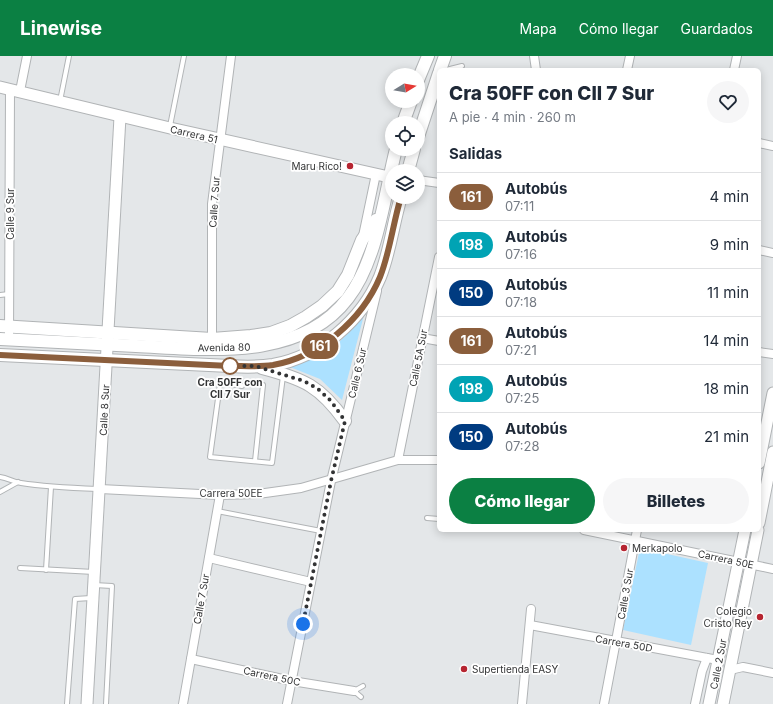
<!DOCTYPE html>
<html lang="es">
<head>
<meta charset="utf-8">
<style>
	body { margin:0; font-family:Inter,sans-serif; background:#f6f6f7; color:#1f2937; height:100vh; display:flex; flex-direction:column; font-size:15px; white-space:nowrap }
	* { box-sizing:border-box; margin:0 }
	p { font-size:13px; color:#747a83 }
	.icon { flex:none; width:22px; height:22px; fill:none; stroke:currentColor; stroke-width:2; stroke-linecap:round; stroke-linejoin:round }
	.map { position:relative; flex:1; overflow:hidden }
	.panel { position:absolute; left:437px; top:12px; width:324px; height:464px; display:flex; flex-direction:column; background:#fff; border-radius:6px; box-shadow:0 2px 10px #0003 }
	.panel>* { flex:none }
	.badge { padding:0 8px; border-radius:13px; font-size:14px; line-height:26px }
	.needle { width:26px; rotate:79deg }
	.tools { position:absolute; left:385px; top:12px; display:grid; gap:8px }
	.tools a { display:grid; place-items:center; width:40px; height:40px; border-radius:50%; background:#fff; box-shadow:0 2px 10px #0003; font-size:20px }
	.you { position:absolute; width:20px; height:20px; margin:-10px; border:3px solid #fff; border-radius:50%; background:#1a73e8; box-shadow:0 0 0 6px #1a73e833 }
	.map>.badge { position:absolute; translate:-50% -50%; box-shadow:0 0 0 2px #fff }
	h2 { padding:0 12px; font-size:15px; line-height:36px }
	.round { display:grid; place-items:center; flex:none; width:42px; height:42px; border-radius:21px; background:#f6f6f7 }
	.head { display:flex; align-items:center; justify-content:space-between; height:68px; padding:0 12px }
	h1 { font-size:19px; font-weight:800; line-height:30px }
	.cta { display:flex; gap:8px; margin-top:auto; padding:8px 12px }
	.cta a { flex:1; height:46px; border-radius:24px; background:#0b8043; color:#fff; font-size:16px; font-weight:800; line-height:46px; text-align:center }
	.cta a+a { background:#f6f6f7; color:#1f2937 }
	ul { padding:0; list-style:none }
	li { display:flex; align-items:center; gap:12px; height:48px; padding:0 12px; border-top:1px solid #e0e1e3 }
	li div { flex:1 }
	li b { display:block; font-size:15px }
	li em { font-style:normal }
	li .badge { min-width:44px; font-weight:700; text-align:center }
	header { display:flex; align-items:center; gap:24px; box-sizing:border-box; height:56px; padding:0 20px; background:#0b8043; color:#fff }
	header strong { font-size:19px }
	nav { display:flex; gap:22px; margin-inline-start:auto; font-size:14px }
	.map>svg:first-child { display:block }
</style>
</head>
<body>
<header>
<strong>Linewise</strong>
<nav><a>Mapa</a><a>Cómo llegar</a><a>Guardados</a></nav>
</header>
<div class="map">
<svg width="773" height="648" viewBox="0 0 773 648">
	<rect width="100%" height="100%" fill="#e4e7e9"/>
	<!-- green -->
	<g fill="#ace1ff">
		<path d="M364 259 342 344 320 323 290 311C326 299 341 288 364 259Z"/>
		<polygon points="640,492 708,507 691,589 623,574"/>
	</g>
	<g fill="none" stroke-linecap="round" stroke-linejoin="round">
		<defs>
			<g id="lane">
				<polyline points="446,14 462,10"/>
				<polyline points="60,45 69,0"/>
				<polyline points="170,70 184,0"/>
				<polyline points="0,239 9,238"/>
				<polyline points="242,330 223,327 220,328 210,401 272,407 283,320"/>
				<polyline points="255,405 263,329"/>
				<path d="M0 421C8 422 13 426 21 427 46 431 72 432 98 433"/>
				<polyline points="0,436 18,426"/>
				<polyline points="217,455 321,475"/>
				<polyline points="427,462 439,463"/>
				<polyline points="20,512 94,516"/>
				<polyline points="46,514 51,431"/>
				<polyline points="94,529 112,530 106,648"/>
				<polyline points="354,635 363,630"/>
				<polyline points="354,635 361,641"/>
				<polyline points="67,648 75,543 91,542"/>
			</g>
			<g id="street">
				<polyline points="534,0 536,14"/>
				<polyline points="627,14 630,0"/>
				<polyline points="734,14 737,0"/>
				<polyline points="20,35 27,0"/>
				<polyline points="759,87 773,90"/>
				<polyline points="418,124 439,127"/>
				<polyline points="363,180 376,118"/>
				<polyline points="759,194 773,197"/>
				<polyline points="422,282 439,285"/>
				<polyline points="9,284 10,33"/>
				<polyline points="212,288 212,148 231,0"/>
				<polyline points="759,296 773,298"/>
				<polyline points="398,404 439,201"/>
				<polyline points="100,433 220,439 258,438 301,432 398,404 439,404"/>
				<polyline points="584,474 773,513"/>
				<polyline points="209,502 311,526"/>
				<polyline points="530,569 718,604"/>
				<polyline points="191,603 292,625 354,635"/>
				<polyline points="730,614 743,611 773,617"/>
				<polyline points="183,648 220,439"/>
				<polyline points="287,648 331,425 377,235"/>
				<polyline points="522,648 531,553"/>
				<polyline points="604,648 637,474"/>
				<polyline points="695,648 702,615 707,602"/>
			</g>
			<g id="secondary">
				<polyline points="0,31 170,72 389,121"/>
				<polyline points="759,407 773,337"/>
				<polyline points="759,467 773,396"/>
				<polyline points="87,648 120,61"/>
				<polyline points="709,648 745,474"/>
				<polyline points="723,648 758,474"/>
			</g>
			<g id="primary">
				<polyline points="440,14 445,0"/>
				<polyline points="418,24 428,0"/>
				<polyline points="403,67 411,45"/>
				<polyline points="418,81 439,17"/>
				<polyline points="408,115 414,93"/>
				<polyline points="0,270 212,283 251,280 271,277 290,270 306,261 322,250 338,235 348,219 362,184 376,164"/>
				<path d="M0 283C45 285 91 288 136 290 205 293 300 306 348 242 378 203 384 140 396 93"/>
				<path d="M0 299 230 310C244 311 259 311 273 309 319 301 362 264 380 221 390 196 393 167 401 141"/>
				<path d="M262 312C304 323 320 330 345 365"/>
			</g>
		</defs>
		<!-- lane casing -->
		<use href="#lane" stroke="#b1b4b6" stroke-width="6"/>
		<!-- street casing -->
		<use href="#street" stroke="#b1b4b6" stroke-width="10"/>
		<!-- secondary casing -->
		<use href="#secondary" stroke="#b1b4b6" stroke-width="13"/>
		<!-- primary casing -->
		<use href="#primary" stroke="#b1b4b6" stroke-width="14"/>
		<!-- lane -->
		<use href="#lane" stroke="#fff" stroke-width="4"/>
		<!-- street -->
		<use href="#street" stroke="#fff" stroke-width="8"/>
		<!-- secondary -->
		<use href="#secondary" stroke="#fff" stroke-width="11"/>
		<!-- primary -->
		<use href="#primary" stroke="#fff" stroke-width="12"/>
	</g>
	<g fill="none" stroke-linecap="round" stroke-linejoin="round">
		<defs>
			<path id="line" d="M0 299 230 310C244 310 259 311 273 309 319 301 362 264 380 221 390 196 393 167 401 141"/>
		</defs>
		<!-- line casing -->
		<use href="#line" stroke="#fff" stroke-width="9"/>
		<!-- line -->
		<use href="#line" stroke="#8b5e3c" stroke-width="6"/>
		<!-- walk -->
		<polyline stroke="#323334" stroke-width="4" stroke-dasharray="0 7.2" points="230,310 255,310 304,325 318,333 331,345 345,365 331,425 303,568"/>
	</g>
	<!-- markers -->
	<g fill="#b62531" stroke="#fff" stroke-width="1.5">
		<circle cx="350" cy="110" r="4"/>
		<circle cx="624" cy="492" r="4"/>
		<circle cx="760" cy="561" r="4"/>
		<circle cx="464" cy="613" r="4"/>
	</g>
	<circle fill="#fff" stroke="#8b5e3c" stroke-width="2" cx="230" cy="310" r="8"/>
	<g text-anchor="middle" dominant-baseline="central" stroke-width="3.5" stroke-linejoin="round" paint-order="stroke">
		<!-- street labels -->
		<g font-size="10" fill="#323334" stroke="#fff">
			<text transform="translate(194 78) rotate(13)">Carrera 51</text>
			<text transform="translate(214 146) rotate(-86)">Calle 7 Sur</text>
			<text transform="translate(10 158) rotate(-90)">Calle 9 Sur</text>
			<text transform="translate(224 291) rotate(-1)">Avenida 80</text>
			<text transform="translate(418 302) rotate(-79)">Calle 5A Sur</text>
			<text transform="translate(357 317) rotate(-77)">Calle 6 Sur</text>
			<text transform="translate(104 354) rotate(-87)">Calle 8 Sur</text>
			<text x="231" y="437">Carrera 50EE</text>
			<text transform="translate(726 503) rotate(12)">Carrera 50E</text>
			<text transform="translate(625 538) rotate(-80)">Calle 3 Sur</text>
			<text transform="translate(201 543) rotate(-80)">Calle 7 Sur</text>
			<text transform="translate(624 587) rotate(10)">Carrera 50D</text>
			<text transform="translate(718 608) rotate(-79)">Calle 2 Sur</text>
			<text transform="translate(272 620) rotate(12)">Carrera 50C</text>
		</g>
		<!-- poi labels -->
		<g font-size="10" fill="#323334" stroke="#fff" text-anchor="end">
			<text x="342" y="110">Maru Rico!</text>
			<text x="632" y="492" text-anchor="start">Merkapolo</text>
			<text x="752" y="555">Colegio<tspan x="752" dy="12">Cristo Rey</tspan></text>
			<text x="472" y="613" text-anchor="start">Supertienda EASY</text>
		</g>
		<!-- stop labels -->
		<g font-size="10" font-weight="bold" fill="#323334" stroke="#fff">
			<text x="230" y="326">Cra 50FF con<tspan x="230" dy="12">Cll 7 Sur</tspan></text>
		</g>
	</g>
</svg>
<div class="tools">
<a><svg class="needle" viewBox="-14 -14 28 28"><path d="M0-13l5 13h-10z" fill="#e53935"/><path d="M0 13l5-13h-10z" fill="#747a83"/></svg></a>
<a><svg class="icon" aria-label="locate" viewBox="0 0 24 24"><circle cx="12" cy="12" r="6"/><path d="M12 2v4M12 18v4M2 12h4M18 12h4"/></svg></a>
<a><svg class="icon" aria-label="layers" viewBox="0 0 24 24"><path d="M12 4l9 5-9 5-9-5zM3 14l9 5 9-5"/></svg></a>
</div>
<div class="you" style="left:303px;top:568px"></div>
<b class="badge" style="left:320px;top:290px;background:#8b5e3c;color:#fff">161</b>
<section class="panel">
<div class="head"><div><h1>Cra 50FF con Cll 7 Sur</h1><p>A pie · 4 min · 260 m</p></div><a class="round"><svg class="icon" aria-label="heart" viewBox="0 0 24 24"><path d="M12 20l-8-8c-3-5 5-10 8-4 3-6 11-1 8 4z"/></svg></a></div>
<h2>Salidas</h2>
<ul>
<li><span class="badge" style="background:#8b5e3c;color:#fff">161</span><div><b>Autobús</b><p>07:11</p></div><em>4 min</em></li>
<li><span class="badge" style="background:#00a3b4;color:#fff">198</span><div><b>Autobús</b><p>07:16</p></div><em>9 min</em></li>
<li><span class="badge" style="background:#003b80;color:#fff">150</span><div><b>Autobús</b><p>07:18</p></div><em>11 min</em></li>
<li><span class="badge" style="background:#8b5e3c;color:#fff">161</span><div><b>Autobús</b><p>07:21</p></div><em>14 min</em></li>
<li><span class="badge" style="background:#00a3b4;color:#fff">198</span><div><b>Autobús</b><p>07:25</p></div><em>18 min</em></li>
<li><span class="badge" style="background:#003b80;color:#fff">150</span><div><b>Autobús</b><p>07:28</p></div><em>21 min</em></li>
</ul>
<div class="cta"><a>Cómo llegar</a><a>Billetes</a></div>
</section>
</div>
</body>
</html>
